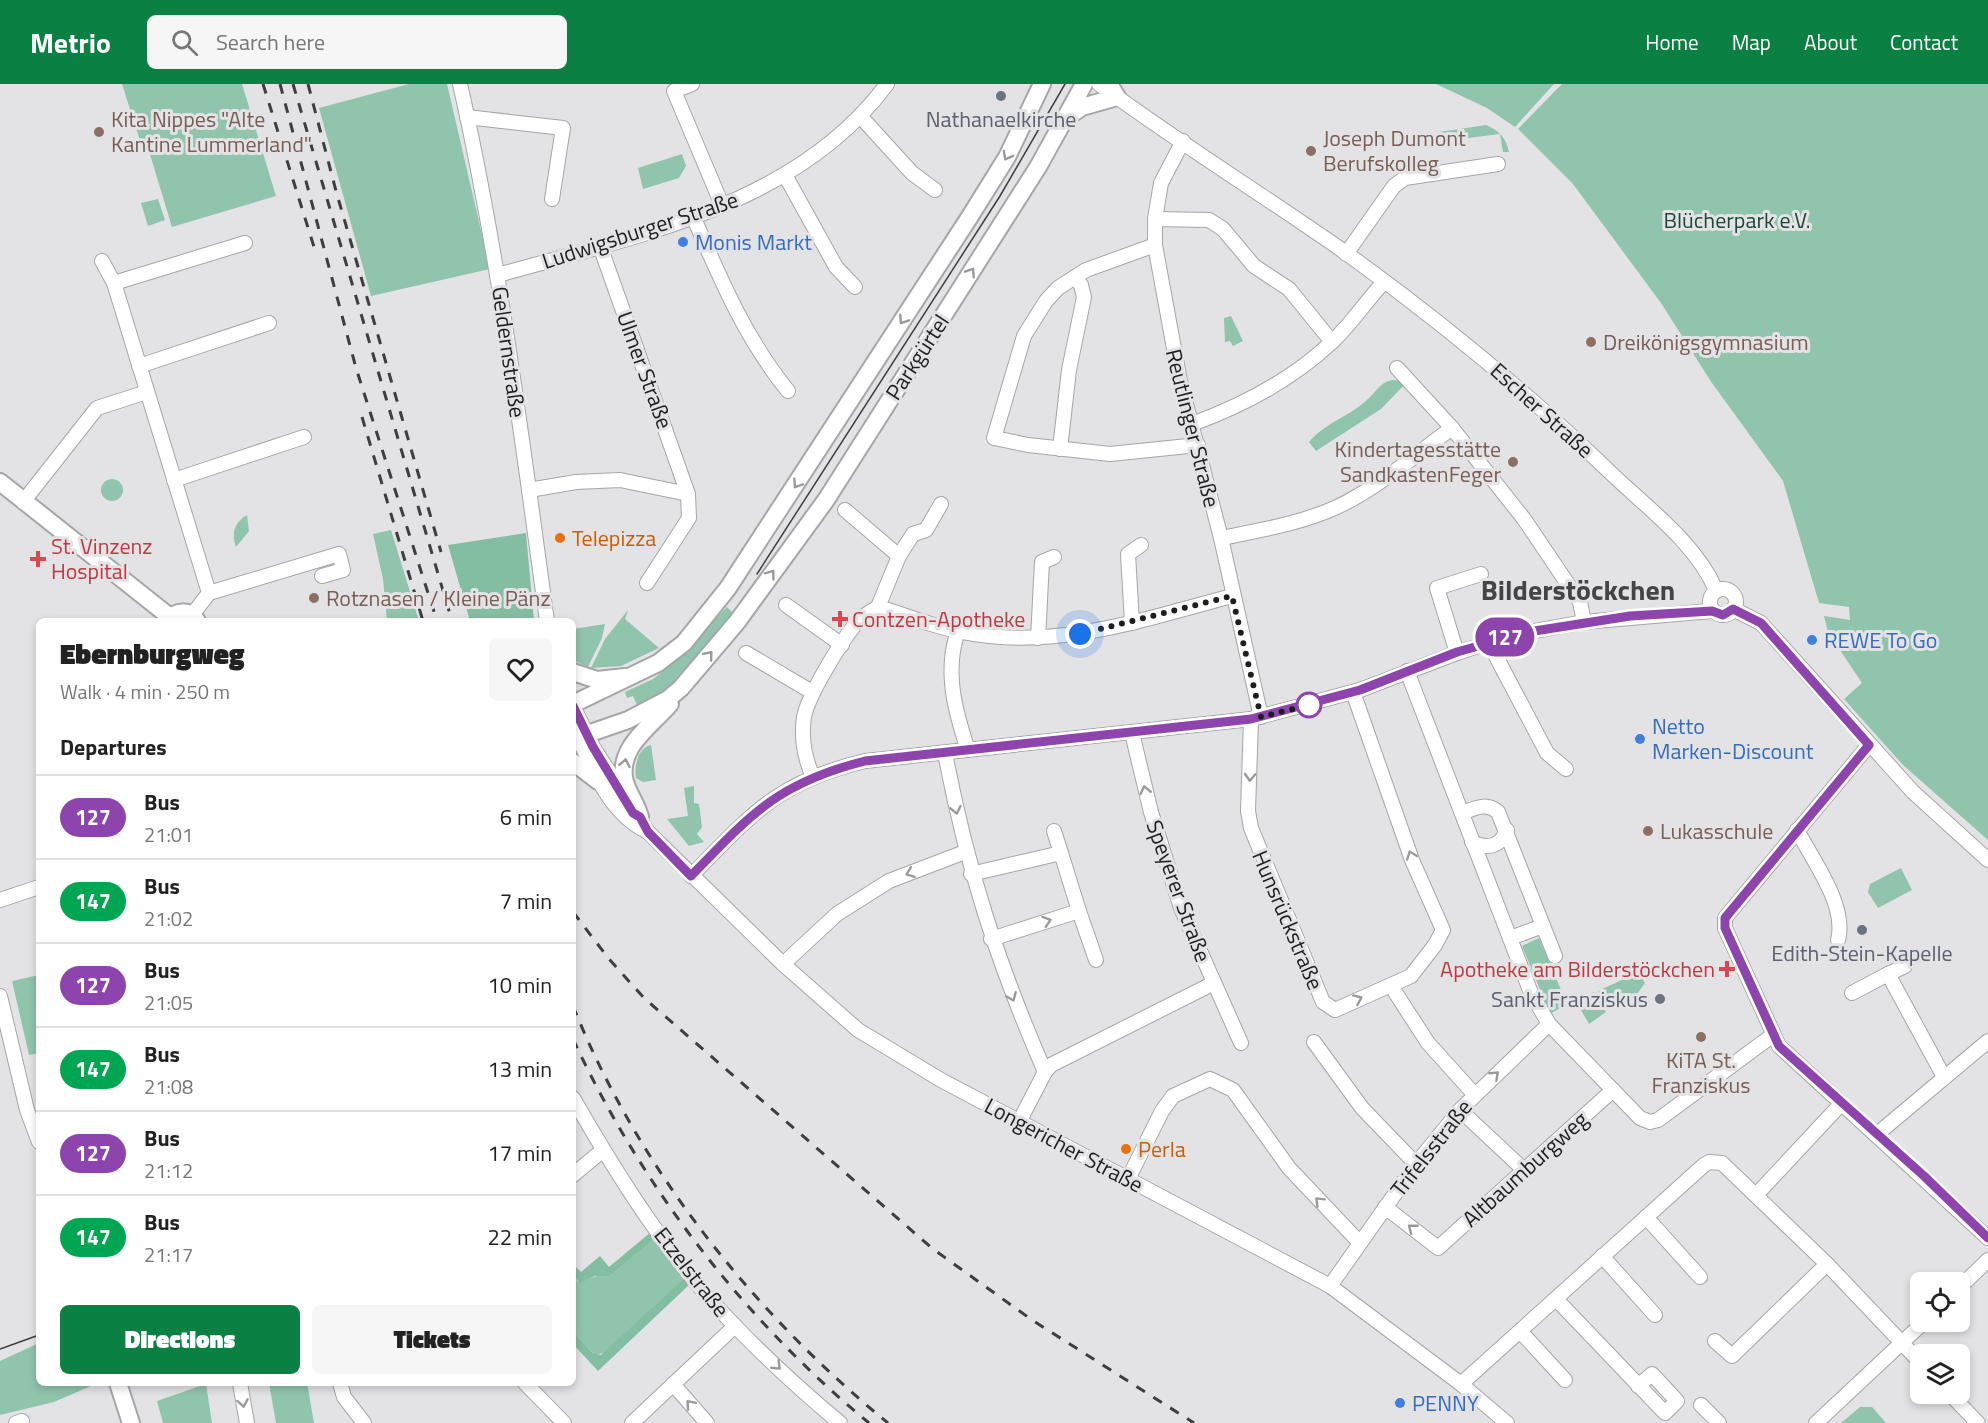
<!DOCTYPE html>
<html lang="en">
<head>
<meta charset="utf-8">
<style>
	body { margin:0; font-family:"Titillium Web",sans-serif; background:#f6f6f6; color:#222; height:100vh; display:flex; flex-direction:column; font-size:22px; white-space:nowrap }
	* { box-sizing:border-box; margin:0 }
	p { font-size:20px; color:#767676 }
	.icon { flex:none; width:33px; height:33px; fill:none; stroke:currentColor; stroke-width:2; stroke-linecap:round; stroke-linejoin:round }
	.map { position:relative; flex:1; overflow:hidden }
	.panel { position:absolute; left:36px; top:534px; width:540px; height:768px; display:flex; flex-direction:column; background:#fff; border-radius:9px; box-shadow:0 3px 9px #0003 }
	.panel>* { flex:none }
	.badge { padding:0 12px; border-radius:20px; font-size:21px; line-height:39px }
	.fabs { position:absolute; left:1910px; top:1188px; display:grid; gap:12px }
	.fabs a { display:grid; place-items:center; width:60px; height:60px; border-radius:9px; background:#fff; box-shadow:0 3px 9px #0003; font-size:30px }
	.you { position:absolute; width:30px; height:30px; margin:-15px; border:4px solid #fff; border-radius:50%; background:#1a73e8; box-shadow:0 0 0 9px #1a73e833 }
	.map>.badge { position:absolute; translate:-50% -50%; box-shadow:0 0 0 3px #fff }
	h2 { padding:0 24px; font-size:22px; line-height:54px }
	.round { display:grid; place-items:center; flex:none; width:63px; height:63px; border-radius:9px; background:#f6f6f6 }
	.summary { display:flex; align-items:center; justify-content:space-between; height:102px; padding:0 24px }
	h1 { font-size:28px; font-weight:800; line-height:45px }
	.button { display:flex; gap:12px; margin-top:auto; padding:12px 24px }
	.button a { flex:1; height:69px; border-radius:9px; background:#0b8043; color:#fff; font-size:24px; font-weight:800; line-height:69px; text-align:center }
	.button a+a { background:#f6f6f6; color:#222 }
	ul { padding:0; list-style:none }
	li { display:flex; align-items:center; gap:18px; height:84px; padding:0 24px; border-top:2px solid #e0e0e0 }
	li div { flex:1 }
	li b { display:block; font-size:22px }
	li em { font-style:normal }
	li .badge { min-width:66px; font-weight:700; text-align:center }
	header { display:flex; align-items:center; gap:36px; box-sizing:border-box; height:84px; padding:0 30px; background:#0b8043; color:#fff }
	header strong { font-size:28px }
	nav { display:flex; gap:33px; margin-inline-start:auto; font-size:21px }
	.search { width:420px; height:54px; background:#f6f6f6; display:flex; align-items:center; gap:15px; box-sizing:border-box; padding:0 21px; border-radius:9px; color:#767676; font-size:22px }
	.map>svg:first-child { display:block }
</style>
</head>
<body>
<header>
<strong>Metrio</strong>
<div class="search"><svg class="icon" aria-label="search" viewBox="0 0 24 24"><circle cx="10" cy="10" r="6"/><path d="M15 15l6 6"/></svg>Search here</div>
<nav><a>Home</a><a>Map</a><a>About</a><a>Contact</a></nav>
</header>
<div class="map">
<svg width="1988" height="1339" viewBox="0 0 1988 1339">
	<rect width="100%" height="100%" fill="#e3e3e6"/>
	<!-- green -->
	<g fill="#91c4ac">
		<polygon points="122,0 242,0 276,112 172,143 148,64 143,66"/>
		<polygon points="409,0 447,0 490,185 371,212 319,24"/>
		<polygon points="1436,0 1554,0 1515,43 1487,24"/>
		<polygon points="1562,0 1988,0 1988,756 1903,681 1844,615 1862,599 1828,548 1824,532 1850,536 1849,523 1819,519 1783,397 1712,299 1661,219 1573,100 1518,45"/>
		<path d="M1486 41C1498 46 1506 53 1509 68H1503L1500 50 1436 58 1439 48Z"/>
		<polygon points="682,70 686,82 679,94 643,105 638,84"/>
		<polygon points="158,115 165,136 148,142 141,119"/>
		<polygon points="1231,232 1243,257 1233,262 1230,257 1225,258 1224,234"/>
		<path d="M1395 296 1406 299 1381 325 1316 367 1309 358C1326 338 1351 332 1369 314 1378 306 1382 296 1395 296Z"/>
		<circle cx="112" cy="406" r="11"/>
		<path d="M247 431 249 447 236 463C231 449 234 439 247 431Z"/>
		<polygon points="391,446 419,537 387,537 383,495 373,450"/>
		<polygon points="727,523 732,528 731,533 670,605 633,629 631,624 637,621 633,612 627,614 625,608 653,595 674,578"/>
		<polygon points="628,526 625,535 659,564 621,582 591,584 605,555"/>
		<polygon points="605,540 602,554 588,583 573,576 573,545"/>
		<path d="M651 661 656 696 643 698 636 694C634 681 638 664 651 661Z"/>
		<polygon points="694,702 694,719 699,720 702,743 697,750 704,758 689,762 667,735 688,732 684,704"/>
		<polygon points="1901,784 1912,806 1878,824 1868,808 1870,800"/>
		<polygon points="1539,854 1567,920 1550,930 1522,862"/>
		<polygon points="1639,888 1645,899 1637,910 1638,923 1636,924 1632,919 1609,925 1598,907"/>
		<polygon points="39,891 39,969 29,971 12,897"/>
		<polygon points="1594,908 1606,928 1589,940 1581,926 1588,921 1585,916"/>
		<polygon points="656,1154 685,1193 604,1269 595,1271 573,1248 573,1192 578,1198 601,1191 610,1192"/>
		<polygon points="39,1259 39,1299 98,1299 54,1318 0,1331 0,1277"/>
		<polygon points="269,1299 307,1299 314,1339 276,1339"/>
		<polygon points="206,1300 212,1339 163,1339 157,1317"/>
		<polygon points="1860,1323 1872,1323 1886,1339 1841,1339"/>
	</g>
	<!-- forest -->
	<g fill="#84bea2">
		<polygon points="526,449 534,537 470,537 448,461"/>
		<polygon points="651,1148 656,1154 610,1192 595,1192 580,1199 573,1192 573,1180 581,1188 600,1172 609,1183"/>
		<polygon points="685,1193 690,1200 598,1287 573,1260 573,1248 593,1269 601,1271"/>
	</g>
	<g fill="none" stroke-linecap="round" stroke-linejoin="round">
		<defs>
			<g id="minor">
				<path d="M460 0C500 177 522 357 547 537"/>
				<polyline points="692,0 674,7 722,121"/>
				<path d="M1099 0C1179 59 1265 112 1346 169 1442 238 1529 310 1614 392 1650 426 1696 460 1716 506"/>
				<polyline points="467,33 563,44 552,115"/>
				<polyline points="861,33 912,89 935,106"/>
				<polyline points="1183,57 1161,99 1155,135 1155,161 1180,297 1221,454 1261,633"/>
				<polyline points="785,91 836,183 855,203"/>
				<path d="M693 132C720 194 745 254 788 307"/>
				<polyline points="1155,135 1209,136 1223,145 1254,182 1289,205 1332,258"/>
				<polyline points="1155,161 1086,186 1058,204 1046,217 1024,252 994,354 1028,361 1110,370 1198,361"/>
				<polyline points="600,162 688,410 689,434 647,499"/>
				<polyline points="1346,170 1394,102 1405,94 1498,80"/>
				<polyline points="102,177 114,199 209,509 192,531"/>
				<path d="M498 191C635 152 797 122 887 0"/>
				<polyline points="114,199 245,159"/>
				<polyline points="139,282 269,239"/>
				<polyline points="1397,284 1452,344"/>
				<path d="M1192 340C1244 321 1292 296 1333 257 1352 239 1366 217 1384 198"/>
				<polyline points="1060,365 1069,286 1084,213 1081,201 1075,193"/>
				<polyline points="174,396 304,353"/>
				<polyline points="529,406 576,398 620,396 688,410"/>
				<polyline points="23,418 97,324 147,308"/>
				<polyline points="845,426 899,472 878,523"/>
				<path d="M1221 454C1260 446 1300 440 1337 423 1379 403 1415 371 1452 344L1524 435 1580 518 1584 538"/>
				<polyline points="899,472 913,450 926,446 941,420"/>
				<circle cx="1723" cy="518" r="13"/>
				<polyline points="209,509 339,470 343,486 322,492"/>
				<polyline points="786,521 842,561"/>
				<polyline points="1733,525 1761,539 1913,708 1988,776"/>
				<polyline points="1132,539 1128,470 1141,461"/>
				<path d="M958 547C944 587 955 627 968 666"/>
				<polyline points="1038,554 1042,478 1054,473"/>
				<polyline points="1489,559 1547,669 1566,685"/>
				<polyline points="746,569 812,608"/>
				<polyline points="1457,569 1437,504 1481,490"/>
				<polyline points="1407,587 1531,909 1549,940 1640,1034 1650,1038 1658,1036 1773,951"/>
				<polyline points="573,622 593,663 648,748 783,880 858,946 941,996 1330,1202 1461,1300 1507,1339"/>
				<polyline points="1251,635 1248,727 1251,744 1323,918 1335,926 1411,892 1435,861 1443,846 1412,776 1353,608"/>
				<polyline points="1132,649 1151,728 1181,824 1241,959"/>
				<path d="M578 653C594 688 610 730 648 748"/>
				<polyline points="1869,661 1725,834 1725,844 1779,962 1988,1154"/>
				<path d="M945 669C967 785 998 880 1045 988"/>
				<path d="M813 693C805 675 801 653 804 633 808 611 843 554 859 536 864 531 872 527 878 523 906 531 934 543 962 548 1054 567 1145 535 1232 512"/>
				<path d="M1462 729C1476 724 1486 718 1498 728L1555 872"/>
				<path d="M1797 746C1813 777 1847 821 1838 856"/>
				<polyline points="1054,747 1061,769"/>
				<path d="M1472 758C1488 766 1501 762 1507 746"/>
				<polyline points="971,790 1061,769 1079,827 991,855"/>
				<path d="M691 792C752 730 777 698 865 677L1251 635 1360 606 1457 569 1512 551 1584 538 1712 527"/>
				<polyline points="0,816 39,803"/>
				<polyline points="1079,827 1096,876"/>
				<polyline points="1510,854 1543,842"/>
				<polyline points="783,880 837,830 889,797 965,768"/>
				<polyline points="1905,882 1888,890 1944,993"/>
				<polyline points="1395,908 1428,959 1474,1010"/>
				<polyline points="1852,909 1888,890"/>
				<polyline points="0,912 27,1026 39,1058"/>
				<polyline points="1314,958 1362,1024 1416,1080"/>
				<path d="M573 1014C619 1094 671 1177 736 1243 769 1277 804 1309 840 1339"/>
				<polyline points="1460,1026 1524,1086"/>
				<polyline points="1019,1038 1045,988 1051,981 1214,899"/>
				<polyline points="1876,1051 1988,957"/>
				<polyline points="573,1091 603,1066"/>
				<polyline points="1128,1095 1162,1027 1173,1012 1210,995 1233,1006 1289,1084 1360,1159"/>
				<polyline points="1757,1110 1841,1020"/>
				<polyline points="1385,1123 1438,1164 1613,1006"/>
				<polyline points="1646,1133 1700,1193"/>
				<polyline points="1602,1172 1655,1231"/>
				<polyline points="1330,1202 1416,1080 1460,1026 1549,940"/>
				<polyline points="1959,1204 1988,1176"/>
				<polyline points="1556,1215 1665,1329 1677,1317 1652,1290 1638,1302"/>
				<polyline points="1520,1247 1565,1296"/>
				<polyline points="1715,1257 1732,1272 1827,1180"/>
				<polyline points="240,1299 247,1339"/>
				<polyline points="340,1299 344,1313 364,1339"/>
				<polyline points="525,1299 564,1339"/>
				<polyline points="673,1300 707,1339"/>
				<polyline points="1461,1300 1704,1081 1709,1078 1722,1079 1827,1180 1920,1278"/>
				<polyline points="1950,1310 1978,1339"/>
				<polyline points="1701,1321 1719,1339"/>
				<polyline points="16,1339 22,1337"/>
				<polyline points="632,1339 735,1242"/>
				<polyline points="1816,1339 1924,1238"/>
			</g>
			<g id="major">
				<polyline points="1067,33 1082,23 1117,13 1109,0"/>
				<polyline points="0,398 170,533"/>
				<path d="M167 537C176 526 189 525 197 537"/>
				<polyline points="573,588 597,596 625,593"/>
				<polyline points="573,620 658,579 684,559 728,504 969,134 1007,73 1042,0"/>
				<polyline points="573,655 628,636 668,615 681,604 737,538 826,416 1038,83 1084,0"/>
				<polyline points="573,678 598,697"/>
				<path d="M640 733C637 721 629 711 625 698 616 664 651 642 670 620"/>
				<polyline points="118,1299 131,1339"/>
			</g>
		</defs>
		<!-- minor casing -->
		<use href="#minor" stroke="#a5a6a8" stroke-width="16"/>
		<!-- major casing -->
		<use href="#major" stroke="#a5a6a8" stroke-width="20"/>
		<!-- minor -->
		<use href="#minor" stroke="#fff" stroke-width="14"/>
		<!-- major -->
		<use href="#major" stroke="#fff" stroke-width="16"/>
		<!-- tram -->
		<g stroke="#3e3e40" stroke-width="1.5">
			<polyline points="757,490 1000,112 1065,0"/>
			<polyline points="0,1265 39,1251"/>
		</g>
		<!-- rail -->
		<g stroke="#3e3e40" stroke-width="3" stroke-dasharray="10 10" stroke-linecap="butt">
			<polyline points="263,0 315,166"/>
			<polyline points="280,0 356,284 437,537"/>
			<polyline points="293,0 452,537"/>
			<polyline points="308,0 336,107 441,468"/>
			<polyline points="362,333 423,537"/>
			<polyline points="573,828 609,875 644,914 933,1165 1032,1236 1194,1339"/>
			<path d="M573 922C638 1084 753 1229 888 1339"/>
			<path d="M573 955C642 1103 743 1235 869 1339"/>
		</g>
	</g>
	<!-- one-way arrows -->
	<defs><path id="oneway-chevron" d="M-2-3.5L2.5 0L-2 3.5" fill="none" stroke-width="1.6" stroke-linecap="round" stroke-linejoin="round" transform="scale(1.5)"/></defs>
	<g stroke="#9a9a9a">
		<use href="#oneway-chevron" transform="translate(1007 72) rotate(118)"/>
		<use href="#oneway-chevron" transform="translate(971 188) rotate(-57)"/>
		<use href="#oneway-chevron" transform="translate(903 236) rotate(123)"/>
		<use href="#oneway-chevron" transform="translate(797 400) rotate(124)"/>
		<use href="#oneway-chevron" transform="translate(771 490) rotate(-54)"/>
		<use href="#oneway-chevron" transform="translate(709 571) rotate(-50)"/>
		<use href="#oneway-chevron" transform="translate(625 679) rotate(-79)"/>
		<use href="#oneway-chevron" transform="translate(1250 693) rotate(93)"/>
		<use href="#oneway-chevron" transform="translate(1145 706) rotate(-103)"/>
		<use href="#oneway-chevron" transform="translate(956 726) rotate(78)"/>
		<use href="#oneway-chevron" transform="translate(1411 771) rotate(-110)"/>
		<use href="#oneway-chevron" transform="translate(910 789) rotate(159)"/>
		<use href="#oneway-chevron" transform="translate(1047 837) rotate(-18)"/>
		<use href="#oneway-chevron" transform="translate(1012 913) rotate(67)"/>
		<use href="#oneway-chevron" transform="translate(1358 915) rotate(-24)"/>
		<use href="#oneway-chevron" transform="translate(1495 991) rotate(-43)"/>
		<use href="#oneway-chevron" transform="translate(1319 1117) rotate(-135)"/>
		<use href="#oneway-chevron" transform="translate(1412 1144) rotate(-142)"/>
		<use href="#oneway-chevron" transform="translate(777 1282) rotate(44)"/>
		<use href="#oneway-chevron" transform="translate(243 1319) rotate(80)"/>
		<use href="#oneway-chevron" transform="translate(690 1320) rotate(-131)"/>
	</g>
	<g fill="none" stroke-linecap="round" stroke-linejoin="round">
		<defs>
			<path id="line" d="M573 622 593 663 633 729 640 733 648 748 691 792C751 730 778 699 865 677L1251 635 1360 606 1457 568 1528 548 1630 532 1712 527 1723 531 1733 525 1761 539 1869 661 1725 834V844L1779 962 1924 1092 1988 1154"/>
		</defs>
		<!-- line casing -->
		<use href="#line" stroke="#fff" stroke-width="14"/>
		<!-- line -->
		<use href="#line" stroke="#8e44ad" stroke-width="9"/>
		<!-- walk -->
		<polyline stroke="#1e1e1f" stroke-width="6" stroke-dasharray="0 10.8" points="1080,550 1232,512 1261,633 1309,621"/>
	</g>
	<!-- markers -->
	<g fill="#6b7280" stroke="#e3e3e6" stroke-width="2">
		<circle cx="1001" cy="12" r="6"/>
		<circle cx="1862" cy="846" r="6"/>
		<circle cx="1660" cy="915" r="6"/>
	</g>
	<g fill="#8d6e63" stroke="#e3e3e6" stroke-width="2">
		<circle cx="99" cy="48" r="6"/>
		<circle cx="1311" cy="67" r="6"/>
		<circle cx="1591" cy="258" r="6"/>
		<circle cx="1513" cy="378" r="6"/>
		<circle cx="314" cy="514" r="6"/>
		<circle cx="1648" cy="747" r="6"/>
		<circle cx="1701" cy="953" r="6"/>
	</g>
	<g fill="#3f7fe0" stroke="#e3e3e6" stroke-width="2">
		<circle cx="683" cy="158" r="6"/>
		<circle cx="1812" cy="556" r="6"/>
		<circle cx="1640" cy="655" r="6"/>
		<circle cx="1400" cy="1319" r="6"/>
	</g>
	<g fill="#e8710a" stroke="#e3e3e6" stroke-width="2">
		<circle cx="560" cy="454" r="6"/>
		<circle cx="1126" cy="1065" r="6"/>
	</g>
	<g fill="#e0444e" stroke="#e3e3e6" stroke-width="2">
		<path d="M35 466h6v6h6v6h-6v6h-6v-6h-6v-6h6z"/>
		<path d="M837 526h6v6h6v6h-6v6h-6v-6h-6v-6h6z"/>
		<path d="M1724 876h6v6h6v6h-6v6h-6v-6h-6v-6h6z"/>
	</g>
	<circle fill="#fff" stroke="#8e44ad" stroke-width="3" cx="1309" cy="621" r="12"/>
	<g text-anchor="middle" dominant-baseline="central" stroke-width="6" stroke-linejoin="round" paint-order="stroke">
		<!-- education labels -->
		<g font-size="22" fill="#785e54" stroke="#e3e3e6" text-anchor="start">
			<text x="111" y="35">Kita Nippes "Alte<tspan x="111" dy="25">Kantine Lummerland"</tspan></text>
			<text x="1323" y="54">Joseph Dumont<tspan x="1323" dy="25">Berufskolleg</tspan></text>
			<text x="1603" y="258">Dreikönigsgymnasium</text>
			<text x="1501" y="365" text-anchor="end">Kindertagesstätte<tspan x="1501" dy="25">SandkastenFeger</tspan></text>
			<text x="326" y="514">Rotznasen / Kleine Pänz</text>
			<text x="1660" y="747">Lukasschule</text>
			<text x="1701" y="976" text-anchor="middle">KiTA St.<tspan x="1701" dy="25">Franziskus</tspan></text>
		</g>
		<!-- worship labels -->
		<g font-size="22" fill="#5b616d" stroke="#e3e3e6">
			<text x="1001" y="35">Nathanaelkirche</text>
			<text x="1862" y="869">Edith-Stein-Kapelle</text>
			<text x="1648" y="915" text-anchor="end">Sankt Franziskus</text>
		</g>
		<!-- park labels -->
		<g font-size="22" fill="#1a4936" stroke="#e3e3e6">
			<text x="1737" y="136">Blücherpark e.V.</text>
		</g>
		<!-- street labels -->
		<g font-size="22" fill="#1e1e1f" stroke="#e3e3e6">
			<text transform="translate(640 146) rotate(-18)">Ludwigsburger Straße</text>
			<text transform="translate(509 268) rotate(82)">Geldernstraße</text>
			<text transform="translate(917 273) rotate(-57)">Parkgürtel</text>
			<text transform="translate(645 286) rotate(70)">Ulmer Straße</text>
			<text transform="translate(1542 326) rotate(42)">Escher Straße</text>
			<text transform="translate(1193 344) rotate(76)">Reutlinger Straße</text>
			<text transform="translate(1179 807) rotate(70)">Speyerer Straße</text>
			<text transform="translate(1288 836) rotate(67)">Hunsrückstraße</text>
			<text transform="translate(1064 1061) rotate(28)">Longericher Straße</text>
			<text transform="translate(1431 1064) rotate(-52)">Trifelsstraße</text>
			<text transform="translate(1525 1085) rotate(-42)">Altbaumburgweg</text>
			<text transform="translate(692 1188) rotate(52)">Etzelstraße</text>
		</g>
		<!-- shop labels -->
		<g font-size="22" fill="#366cbe" stroke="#e3e3e6" text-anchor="start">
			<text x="695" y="158">Monis Markt</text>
			<text x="1824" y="556">REWE To Go</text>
			<text x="1652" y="642">Netto<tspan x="1652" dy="25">Marken-Discount</tspan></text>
			<text x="1412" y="1319">PENNY</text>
		</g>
		<!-- food labels -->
		<g font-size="22" fill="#c56008" stroke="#e3e3e6" text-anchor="start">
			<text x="572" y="454">Telepizza</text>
			<text x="1138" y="1065">Perla</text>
		</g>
		<!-- health labels -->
		<g font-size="22" fill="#be3a42" stroke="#e3e3e6" text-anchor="start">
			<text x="51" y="462">St. Vinzenz<tspan x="51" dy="25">Hospital</tspan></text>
			<text x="852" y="535">Contzen-Apotheke</text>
			<text x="1715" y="885" text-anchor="end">Apotheke am Bilderstöckchen</text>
		</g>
		<!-- district labels -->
		<g font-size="28" font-weight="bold" fill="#444446" stroke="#e3e3e6">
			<text x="1578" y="505">Bilderstöckchen</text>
		</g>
	</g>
</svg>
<div class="fabs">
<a><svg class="icon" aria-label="locate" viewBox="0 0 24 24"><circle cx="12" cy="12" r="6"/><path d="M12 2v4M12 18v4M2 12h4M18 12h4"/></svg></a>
<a><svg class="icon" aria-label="layers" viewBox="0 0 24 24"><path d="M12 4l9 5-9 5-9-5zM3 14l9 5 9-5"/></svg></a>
</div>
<div class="you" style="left:1080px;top:550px"></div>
<b class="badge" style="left:1505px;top:553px;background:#8e44ad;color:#fff">127</b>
<section class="panel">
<div class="summary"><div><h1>Ebernburgweg</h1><p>Walk · 4 min · 250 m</p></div><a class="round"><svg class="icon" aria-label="heart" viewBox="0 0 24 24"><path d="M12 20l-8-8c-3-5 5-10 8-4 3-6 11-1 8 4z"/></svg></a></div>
<h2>Departures</h2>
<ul>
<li><span class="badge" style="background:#8e44ad;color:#fff">127</span><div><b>Bus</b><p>21:01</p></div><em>6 min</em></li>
<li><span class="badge" style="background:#00a651;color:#fff">147</span><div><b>Bus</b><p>21:02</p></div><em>7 min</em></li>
<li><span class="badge" style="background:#8e44ad;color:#fff">127</span><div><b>Bus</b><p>21:05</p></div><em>10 min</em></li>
<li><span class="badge" style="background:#00a651;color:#fff">147</span><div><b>Bus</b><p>21:08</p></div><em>13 min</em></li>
<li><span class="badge" style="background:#8e44ad;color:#fff">127</span><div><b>Bus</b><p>21:12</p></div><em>17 min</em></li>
<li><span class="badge" style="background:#00a651;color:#fff">147</span><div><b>Bus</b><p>21:17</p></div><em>22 min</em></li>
</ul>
<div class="button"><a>Directions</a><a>Tickets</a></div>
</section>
</div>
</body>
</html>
